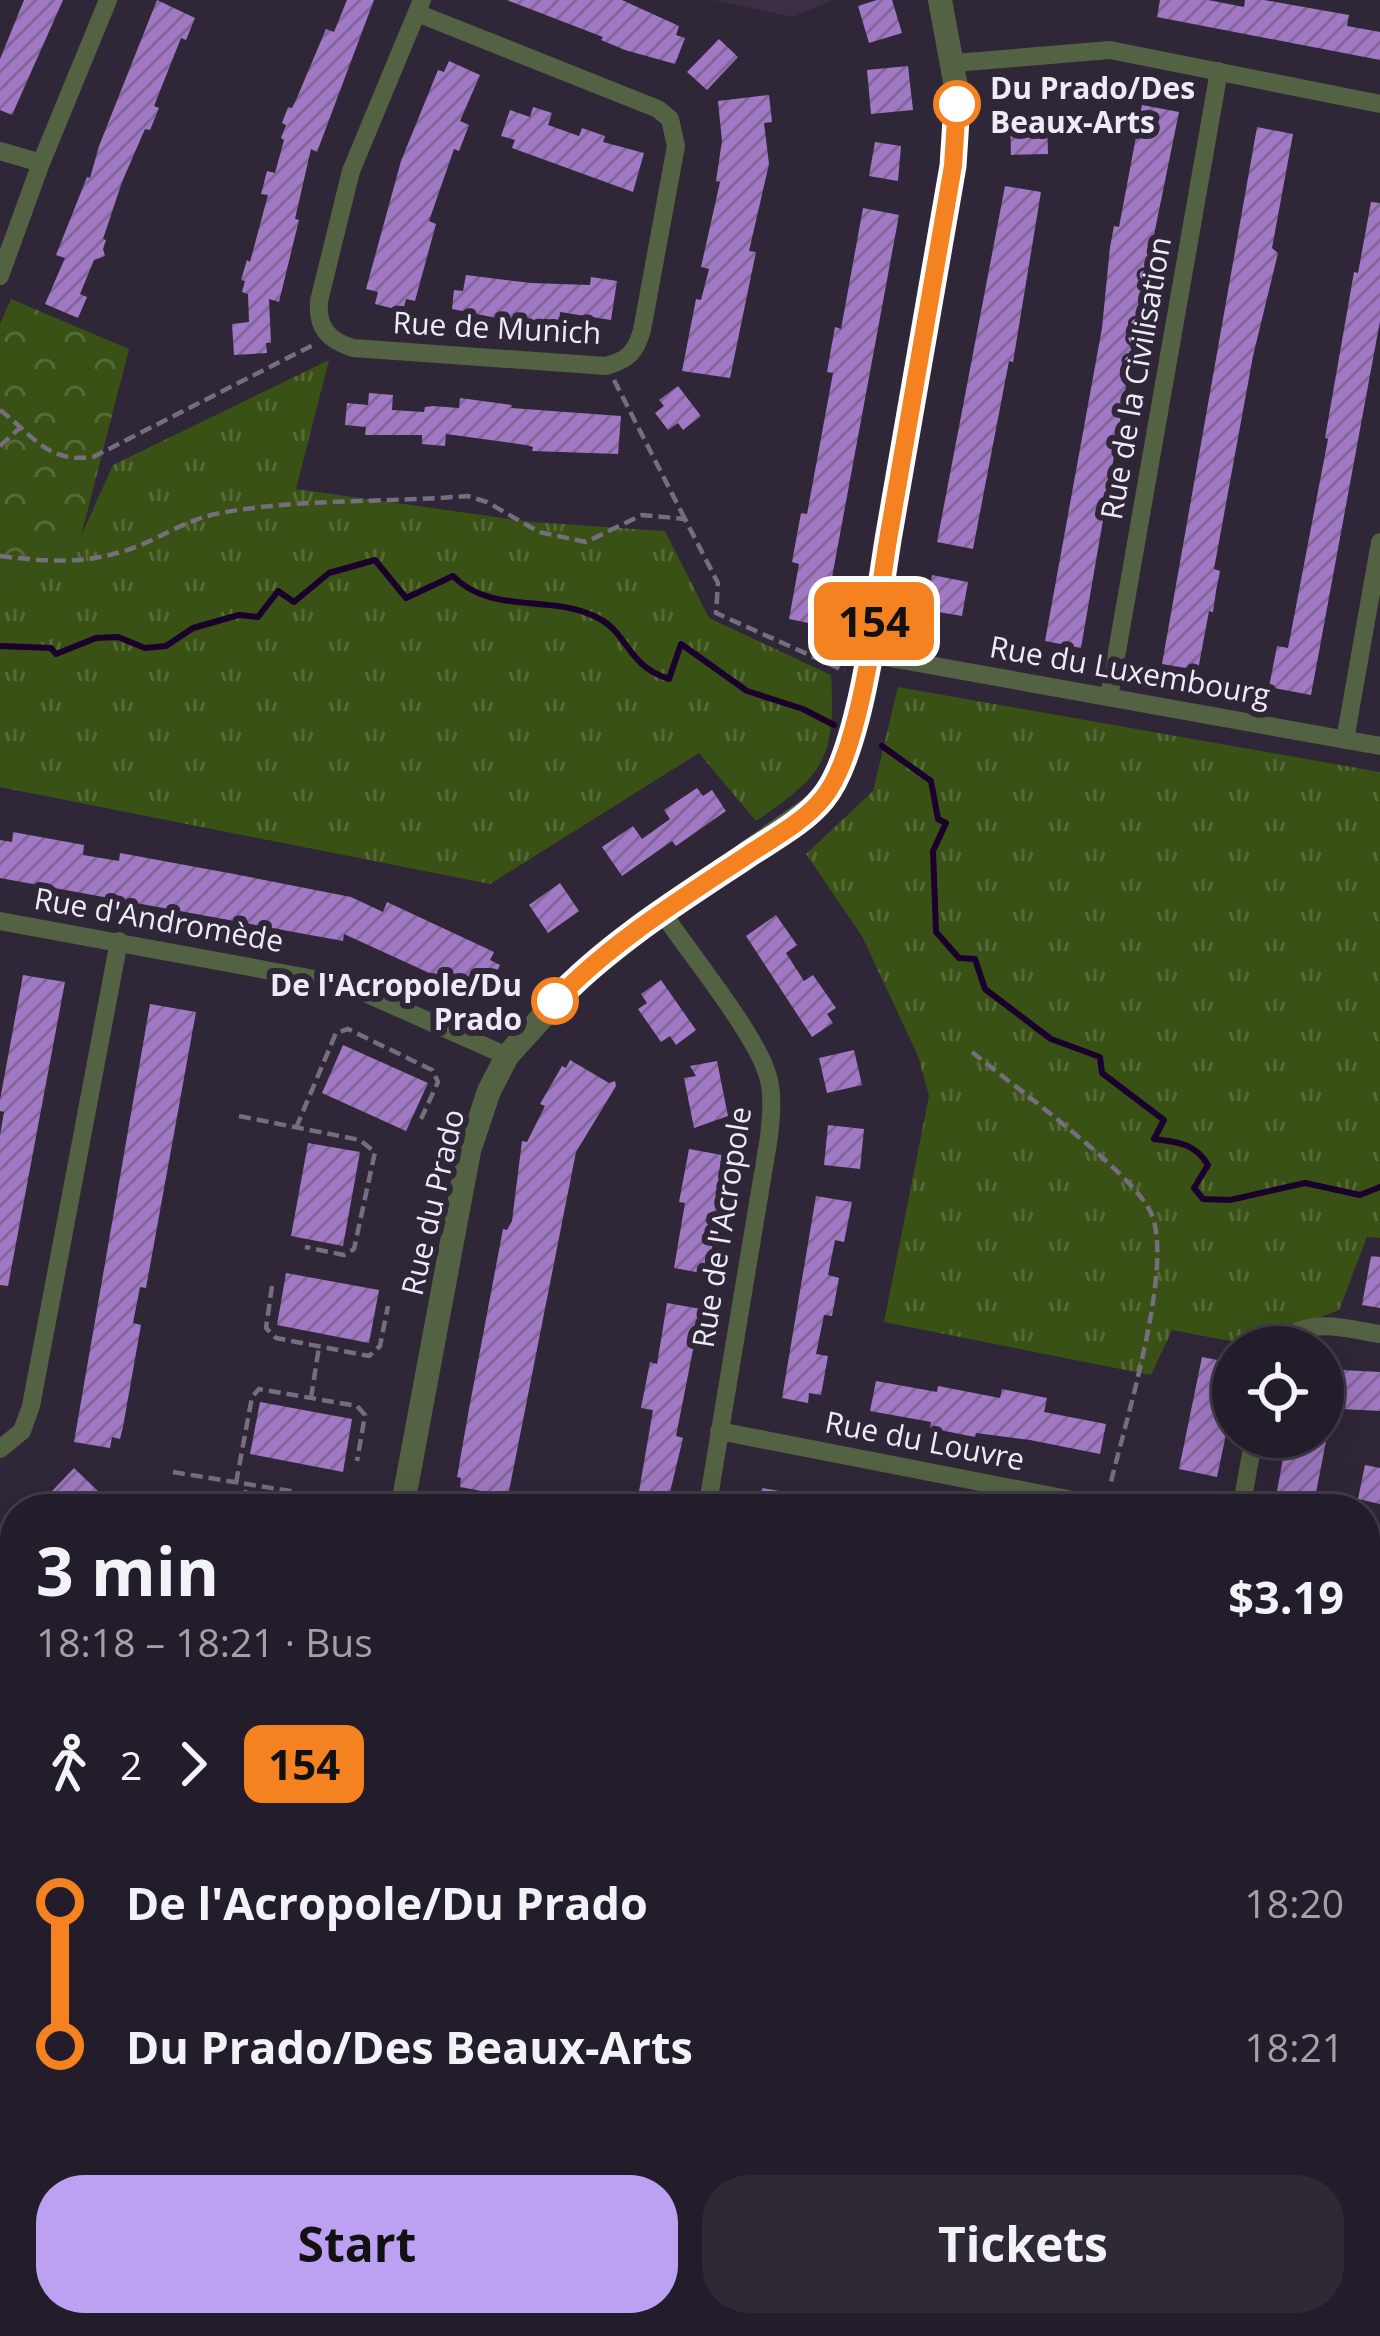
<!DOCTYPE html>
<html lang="en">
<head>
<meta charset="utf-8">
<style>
	body { margin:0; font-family:"Open Sans",sans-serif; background:#2f2936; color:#f1f3f6; height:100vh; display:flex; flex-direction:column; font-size:45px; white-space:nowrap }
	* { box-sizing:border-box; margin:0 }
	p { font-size:39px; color:#a3a1a8 }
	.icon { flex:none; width:66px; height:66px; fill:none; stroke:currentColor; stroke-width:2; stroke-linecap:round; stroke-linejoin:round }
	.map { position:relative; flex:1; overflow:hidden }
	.sheet { position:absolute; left:0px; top:1494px; width:1380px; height:843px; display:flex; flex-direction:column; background:#231c2a; border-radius:48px 48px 0 0; box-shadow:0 12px 48px #0002,0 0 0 3px #403a47 }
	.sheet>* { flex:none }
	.badge { padding:0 24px; border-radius:18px; font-size:42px; line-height:78px }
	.tools { position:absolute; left:1212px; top:1326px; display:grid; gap:24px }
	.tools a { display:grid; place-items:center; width:132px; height:132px; border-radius:50%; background:#231c2a; box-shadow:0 12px 48px #0002,0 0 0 3px #403a47; font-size:60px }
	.map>.badge { position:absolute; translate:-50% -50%; box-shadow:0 0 0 6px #fff }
	.legs { display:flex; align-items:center; gap:18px; height:132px; padding:0 36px; font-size:39px }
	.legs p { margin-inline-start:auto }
	.summary { display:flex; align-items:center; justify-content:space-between; height:204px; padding:0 36px }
	h1 { font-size:66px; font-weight:700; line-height:90px }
	.action { display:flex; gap:24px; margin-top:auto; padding:24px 36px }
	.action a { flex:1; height:138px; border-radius:48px; background:#bca0f2; color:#111; font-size:48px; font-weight:700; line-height:138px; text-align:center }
	.action a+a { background:#2f2936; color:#f1f3f6 }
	ul { padding:0 36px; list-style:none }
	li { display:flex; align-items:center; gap:42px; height:144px; font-size:45px }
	li i { display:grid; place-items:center; width:18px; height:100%; margin:0 15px; background:currentColor }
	li i::after { content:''; width:30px; height:30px; margin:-15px; border:9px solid; border-radius:50%; background:#231c2a }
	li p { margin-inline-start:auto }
	li:first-child i { background:linear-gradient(#0000 50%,currentColor 0) }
	li:last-child i { background:linear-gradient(currentColor 50%,#0000 0) }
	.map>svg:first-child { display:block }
</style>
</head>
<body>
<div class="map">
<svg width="1380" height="2336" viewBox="0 0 1380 2336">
	<defs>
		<pattern id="grass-tufts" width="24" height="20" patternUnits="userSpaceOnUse" patternTransform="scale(3)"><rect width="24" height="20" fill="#395115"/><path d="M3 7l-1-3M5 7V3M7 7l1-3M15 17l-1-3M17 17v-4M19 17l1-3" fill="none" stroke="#566a38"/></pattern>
		<pattern id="forest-firs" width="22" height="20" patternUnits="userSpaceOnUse" patternTransform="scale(3)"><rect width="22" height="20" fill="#395115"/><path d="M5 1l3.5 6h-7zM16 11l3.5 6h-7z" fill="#566a38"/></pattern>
		<pattern id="park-crowns" width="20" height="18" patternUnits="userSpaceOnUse" patternTransform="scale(3)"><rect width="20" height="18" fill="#395115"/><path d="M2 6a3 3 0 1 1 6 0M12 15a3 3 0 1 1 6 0" fill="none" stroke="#566a38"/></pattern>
		<pattern id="building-hatch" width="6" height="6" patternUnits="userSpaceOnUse" patternTransform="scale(3)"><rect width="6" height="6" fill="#a078c3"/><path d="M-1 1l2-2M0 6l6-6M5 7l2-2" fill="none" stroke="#816699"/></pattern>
	</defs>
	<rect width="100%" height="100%" fill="#2f2638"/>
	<!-- built -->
	<polygon fill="#3b2f46" points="713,0 832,0 793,17"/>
	<!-- grass -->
	<g fill="url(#grass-tufts)">
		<path d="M329 360 296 489 532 522 665 531 709 618 831 675C836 758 824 775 756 821L699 753 490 884 0 787V574L6 578 81 536 113 465Z"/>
		<polygon points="898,687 1380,772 1380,1238 1367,1237 1339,1310 1251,1345 1172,1330 1151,1375 884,1322 929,1096 918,1056 862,936 806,854 873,791"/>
	</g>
	<!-- forest -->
	<g fill="url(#forest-firs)">
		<polygon points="0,1796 15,1799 15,2322 887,2322 885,2336 0,2336"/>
		<polygon points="1365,2061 1380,2064 1380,2336 1016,2336 1019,2322 1365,2322"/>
	</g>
	<!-- park -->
	<polygon fill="url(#park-crowns)" points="11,299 129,349 81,536 6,578 0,574 0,324"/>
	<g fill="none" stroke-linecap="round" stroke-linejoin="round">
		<!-- stream -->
		<g stroke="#1a002d" stroke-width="6">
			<path d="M0 646 51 648 56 654 96 638 118 637 145 648 166 646 193 628 239 615 258 617 278 591 294 602 329 573 375 560 406 598 453 576C492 616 551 593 598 618 628 633 627 666 669 679L681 644 747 691 803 709 834 725"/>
			<path d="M882 746 931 781 938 819 946 823 933 851 936 932 959 958 975 959 985 989 1051 1039 1100 1057 1102 1073 1164 1120 1154 1139C1178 1142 1195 1143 1208 1165L1194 1188 1203 1199 1230 1200 1305 1183 1360 1195 1380 1187"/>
		</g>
	</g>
	<!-- building -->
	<g fill="url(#building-hatch)">
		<polygon points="24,0 63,0 12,115 0,110 0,59"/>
		<polygon points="157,0 195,18 186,40 181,38 154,106 159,108 150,130 145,129 122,182 103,239 106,240 103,249 105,256 94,260 80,294 87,297 78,318 45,304 65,258 56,255 87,177 90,178 99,146"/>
		<polygon points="347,0 374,0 317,152 311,149 295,219 299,220 279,302 269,299 271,343 266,343 267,353 234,355 232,324 249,322 248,294 242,292 245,281 241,280 247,260 250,262 268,195 261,194 267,171 275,173 284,140 281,138 286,125 282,123 288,107 292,108 296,100 326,29 334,32"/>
		<polygon points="507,0 622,0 679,26 676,35 685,38 675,64 625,50 601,40 603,37"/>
		<polygon points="877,0 892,0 902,33 869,43 858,6"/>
		<polygon points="1160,0 1208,0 1244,7 1245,0 1264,0 1349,15 1347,26 1380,32 1380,60 1157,17"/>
		<polygon points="719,39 738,57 707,90 687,72"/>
		<polygon points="449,61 480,75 460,121 469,125 459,151 454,149 429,221 436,224 415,301 406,299 403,311 375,304 378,292 366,289 401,161 438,70 444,72"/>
		<polygon points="908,66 913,110 871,114 867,70"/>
		<polygon points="769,95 772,122 764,123 769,164 749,251 756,252 730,378 682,371 696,299 701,300 709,269 701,267 720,182 716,181 722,141 718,101"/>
		<polygon points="1142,105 1179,112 1141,299 1081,648 1045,641 1102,328 1110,247 1114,226 1119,227"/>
		<polygon points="533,107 552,113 548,125 579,136 582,128 605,136 603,142 644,153 633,192 512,148 515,140 501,136 510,110 530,117"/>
		<polygon points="1047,119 1048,154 1011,155 1010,120"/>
		<polygon points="1257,127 1293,134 1272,248 1278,253 1253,356 1214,569 1220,571 1216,591 1213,612 1209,611 1198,670 1162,664"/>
		<polygon points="875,142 901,146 898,181 869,176"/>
		<polygon points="1005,186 1041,192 1013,362 1009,361 973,549 937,542"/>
		<polygon points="1371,202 1380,203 1380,321 1311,695 1269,687 1277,646 1288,648 1328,439 1325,438 1354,272 1358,273"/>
		<polygon points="863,208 899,215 823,626 789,619 799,564 792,562 801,513 807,514 833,373 827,372 831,349 835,327 841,329"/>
		<polygon points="466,275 531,283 590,285 591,277 617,281 611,320 560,312 559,325 511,321 452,309 454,290 463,291"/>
		<polygon points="678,386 701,416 683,430 678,423 668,430 655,413 664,406 659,400"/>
		<polygon points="369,393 393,395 392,410 424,412 425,407 433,406 459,408 460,398 512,405 511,408 621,416 618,454 532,451 533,447 526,445 446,434 445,446 422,444 422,435 365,435 366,427 345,425 347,403 368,405"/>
		<polygon points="932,575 968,582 962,616 926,610"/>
		<polygon points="697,788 703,796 712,790 726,811 676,846 672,841 622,876 602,847 633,826 642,839 670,819 664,810"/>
		<polygon points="13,832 84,845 83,855 119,861 120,853 234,874 351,897 383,912 387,902 494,952 490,960 500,965 484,998 344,934 343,941 0,878 0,840 12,842"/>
		<polygon points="560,883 579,911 548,933 529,905"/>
		<polygon points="776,915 797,945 786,953 804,981 813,975 836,1008 827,1014 833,1023 812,1037 746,936"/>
		<polygon points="23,975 65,982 8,1286 0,1285 0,1135 4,1112 0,1111 0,1100"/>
		<polygon points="661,980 696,1030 676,1045 670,1036 661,1042 638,1009 647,1003 641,994"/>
		<polygon points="150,1004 196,1012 146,1288 140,1287 133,1323 141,1325 123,1427 120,1439 112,1437 110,1448 74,1442"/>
		<polygon points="343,1045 428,1083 406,1131 322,1093"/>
		<polygon points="854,1050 862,1085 827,1093 819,1058"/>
		<polygon points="570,1060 609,1083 615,1081 616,1086 576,1152 508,1496 460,1487 461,1478 457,1477 469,1409 503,1229 507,1230 512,1221 522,1141 527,1142 545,1106 540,1104 562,1066 566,1068"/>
		<polygon points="717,1061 728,1116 694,1128 684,1078 696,1076 690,1066"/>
		<polygon points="828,1125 864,1129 860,1169 824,1165"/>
		<polygon points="308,1143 360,1152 343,1246 291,1236"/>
		<polygon points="689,1149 722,1155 718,1178 725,1179 707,1274 674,1268 685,1203 679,1202"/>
		<polygon points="816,1196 852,1202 844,1242 835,1240 828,1275 839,1278 832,1316 824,1315 816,1354 828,1356 821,1395 809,1393 808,1403 782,1398"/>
		<polygon points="1371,1256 1380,1257 1380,1308 1362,1305"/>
		<polygon points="286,1273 379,1290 369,1343 277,1325"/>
		<polygon points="667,1303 701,1309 676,1436 683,1438 666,1509 636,1509 653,1410 641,1408 650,1362 657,1364"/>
		<polygon points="1202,1357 1233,1363 1233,1401 1217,1477 1179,1469"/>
		<polygon points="1323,1369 1380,1372 1380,1411 1323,1408"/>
		<polygon points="876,1381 937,1392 938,1386 1000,1398 1002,1389 1047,1398 1044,1412 1106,1424 1100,1454 1030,1440 976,1433 975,1437 930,1428 931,1422 870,1411"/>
		<polygon points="260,1402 352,1419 343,1472 250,1454"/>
		<polygon points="1287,1437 1321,1437 1326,1441 1315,1498 1277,1491"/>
		<polygon points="1365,1465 1380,1468 1380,1504 1358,1499"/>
		<polygon points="74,1468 103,1496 91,1509 35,1509"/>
		<polygon points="762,1488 833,1500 832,1509 758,1509"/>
		<polygon points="244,1490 298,1500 297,1509 241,1509"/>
	</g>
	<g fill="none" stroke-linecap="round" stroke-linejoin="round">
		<!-- path -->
		<g stroke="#766e7e" stroke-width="4.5" stroke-dasharray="12 6" stroke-linecap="butt">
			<polyline points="614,380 685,519"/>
			<path d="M0 410C35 437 47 463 93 457L313 345"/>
			<polyline points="0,446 21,427"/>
			<path d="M0 556C57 563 98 565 152 540 175 529 194 518 220 513 300 498 386 503 467 496L487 502 539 532 586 542 642 515 685 519 718 583 716 613 845 671"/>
			<path d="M972 1052C1013 1086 1132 1171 1151 1213 1175 1266 1124 1426 1110 1486"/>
			<polyline points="239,1116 360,1140 375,1152 354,1249 344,1255 305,1247"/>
			<polyline points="296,1128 336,1033 348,1029 432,1070 438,1082 421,1119"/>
			<polyline points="272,1286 266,1328 276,1338 369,1356 380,1346 388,1306"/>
			<polyline points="311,1398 319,1347"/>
			<polyline points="173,1472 296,1492 308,1504 307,1509"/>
			<polyline points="236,1483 252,1397 259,1389 357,1406 365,1415 357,1461"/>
			<polyline points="0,1662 15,1665"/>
			<polyline points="1365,1908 1380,1911"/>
		</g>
		<!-- service -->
		<polyline stroke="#536242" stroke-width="9" points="941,2336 944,2322"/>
		<!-- minor -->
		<g stroke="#536242" stroke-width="18">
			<path d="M417 13 658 109 670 119 676 146 642 330C636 352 628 360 606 366L353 348C328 340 317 328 319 301L351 171 422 0"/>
			<polyline points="955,63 1110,50 1380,104"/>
			<polyline points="0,151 41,163"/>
			<polyline points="0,276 41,163 108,0"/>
			<polyline points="868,654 1380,746"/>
			<polyline points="1109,697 1219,71"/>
			<polyline points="1345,740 1380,542"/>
			<path d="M662 912C689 953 759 1037 769 1080 773 1098 771 1118 769 1137L707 1509"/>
			<polyline points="0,921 347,985 507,1056"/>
			<path d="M1277 1347C1305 1315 1343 1328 1380 1334"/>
			<polyline points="719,1431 1119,1509"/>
			<polyline points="0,1449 22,1431 31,1406 119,941"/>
			<polyline points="1241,1509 1254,1437"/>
			<polyline points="1365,1558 1380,1561"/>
			<polyline points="1365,1703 1380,1706"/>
		</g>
		<!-- tertiary -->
		<path stroke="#536242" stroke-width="24" d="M402 1509 469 1151 489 1091 507 1056 574 982 662 912 821 801C865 738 874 622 887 545 909 419 931 292 953 166L956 87 940 0"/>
		<!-- secondary -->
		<g stroke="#69804d" stroke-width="27">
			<polyline points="0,1754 15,1757"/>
			<polyline points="1365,2003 1380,2006"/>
		</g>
	</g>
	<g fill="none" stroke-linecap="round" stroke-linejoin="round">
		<defs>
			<path id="line-1" d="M555 1001C609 944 678 901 743 858 769 840 803 823 823 798 862 752 878 598 889 534 910 412 931 289 953 166L957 104"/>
		</defs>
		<!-- line-1 casing -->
		<use href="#line-1" stroke="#fff" stroke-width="27"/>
		<!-- line-1 -->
		<use href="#line-1" stroke="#f58220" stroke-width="18"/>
	</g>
	<!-- markers -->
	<g fill="#fff" stroke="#f58220" stroke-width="6">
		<circle cx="957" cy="104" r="21"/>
		<circle cx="555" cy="1001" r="21"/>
	</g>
	<g text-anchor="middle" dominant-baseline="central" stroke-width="12" stroke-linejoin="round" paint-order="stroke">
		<!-- stop labels -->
		<g font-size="30" font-weight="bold" fill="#f0eaf6" stroke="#2f2638" text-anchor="start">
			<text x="990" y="87">Du Prado/Des<tspan x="990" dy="34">Beaux-Arts</tspan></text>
			<text x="522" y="984" text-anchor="end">De l'Acropole/Du<tspan x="522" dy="34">Prado</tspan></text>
		</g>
		<!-- street labels -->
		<g font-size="30" fill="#f0eaf6" stroke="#2f2638">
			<text transform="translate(497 327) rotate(3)">Rue de Munich</text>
			<text transform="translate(1135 378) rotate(-80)">Rue de la Civilisation</text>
			<text transform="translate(1130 670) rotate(10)">Rue du Luxembourg</text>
			<text transform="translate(159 919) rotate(10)">Rue d'Andromède</text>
			<text transform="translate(432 1202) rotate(-77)">Rue du Prado</text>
			<text transform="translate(721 1227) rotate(-81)">Rue de l'Acropole</text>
			<text transform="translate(925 1440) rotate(11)">Rue du Louvre</text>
		</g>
	</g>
</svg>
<div class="tools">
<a><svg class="icon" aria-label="locate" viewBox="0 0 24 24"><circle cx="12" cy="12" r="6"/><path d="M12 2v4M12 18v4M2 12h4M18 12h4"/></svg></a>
</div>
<b class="badge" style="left:874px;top:621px;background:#f58220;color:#111">154</b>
<section class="sheet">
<div class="summary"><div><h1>3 min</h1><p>18:18 – 18:21 · Bus</p></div><b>$3.19</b></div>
<div class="legs"><svg class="icon" aria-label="walk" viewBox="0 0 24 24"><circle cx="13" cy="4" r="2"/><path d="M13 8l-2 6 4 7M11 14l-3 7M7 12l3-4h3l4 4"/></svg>2<svg class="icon" aria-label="forward" viewBox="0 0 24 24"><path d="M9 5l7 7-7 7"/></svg><b class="badge" style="background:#f58220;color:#111">154</b></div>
<ul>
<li><i style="color:#f58220"></i><b>De l'Acropole/Du Prado</b><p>18:20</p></li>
<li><i style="color:#f58220"></i><b>Du Prado/Des Beaux-Arts</b><p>18:21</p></li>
</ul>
<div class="action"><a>Start</a><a>Tickets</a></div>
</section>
</div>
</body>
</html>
